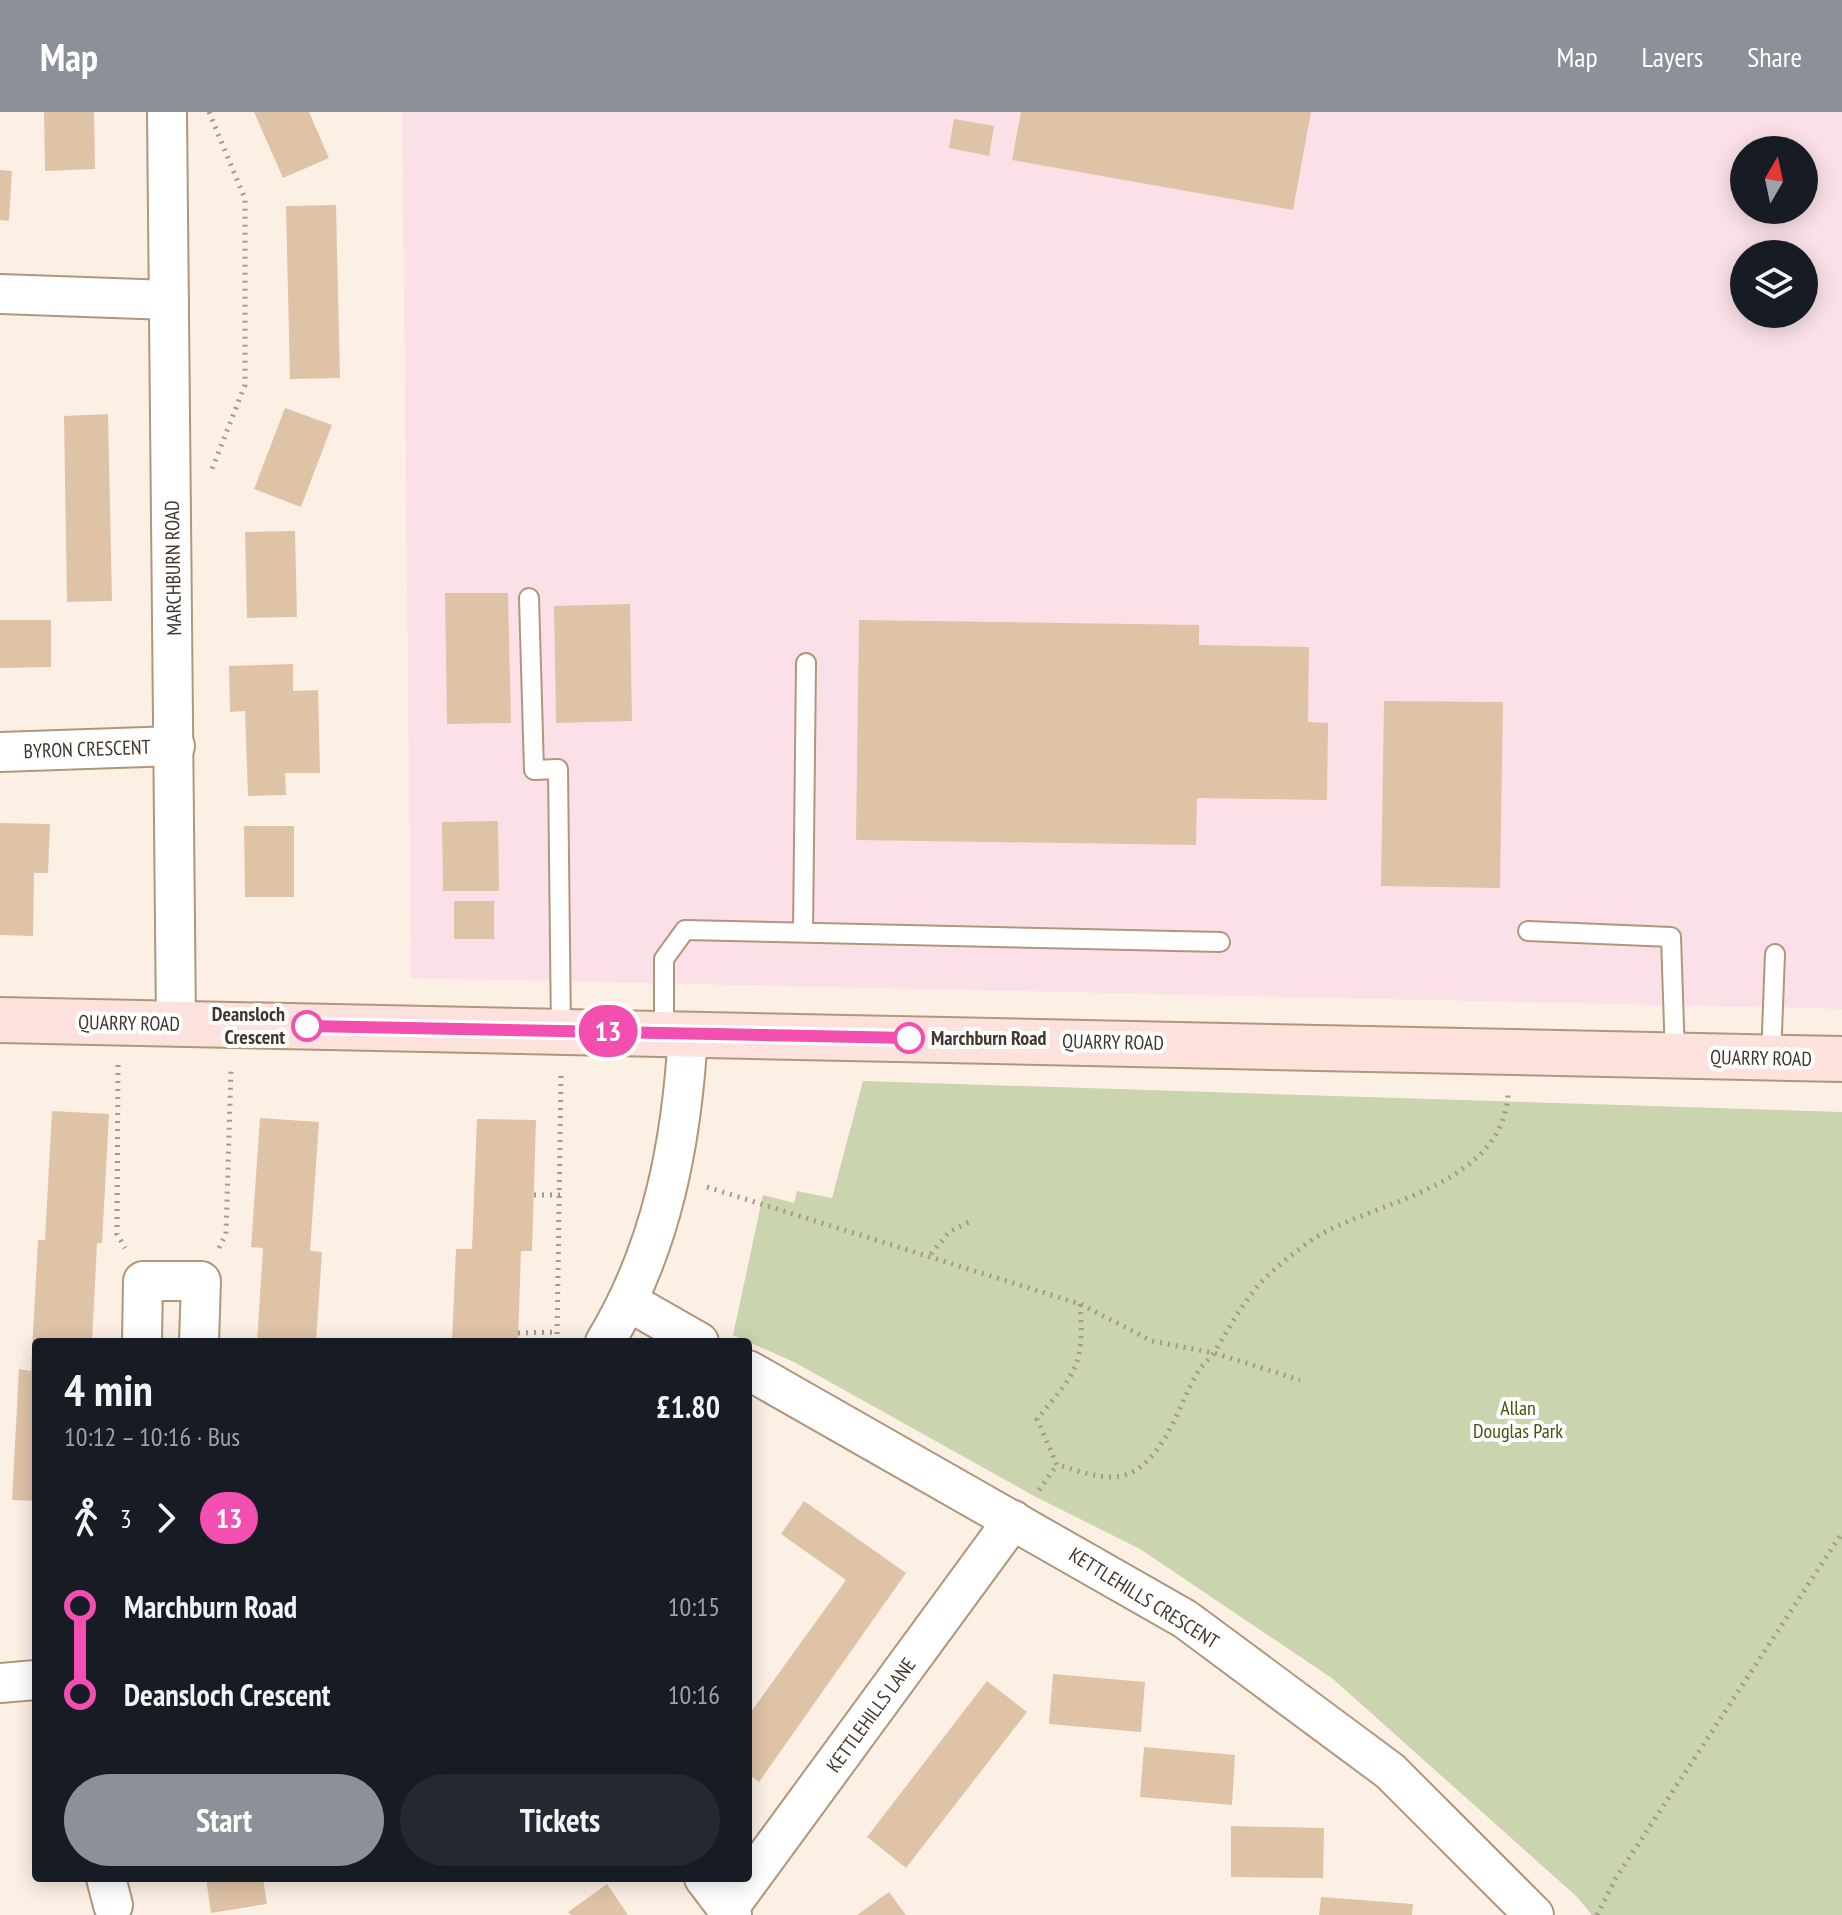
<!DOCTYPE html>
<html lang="en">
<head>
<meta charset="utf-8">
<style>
	body { margin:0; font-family:"PT Sans Narrow",sans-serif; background:#242831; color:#f1f3f6; height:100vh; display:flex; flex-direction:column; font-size:30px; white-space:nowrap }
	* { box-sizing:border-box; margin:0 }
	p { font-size:26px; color:#9ea1a6 }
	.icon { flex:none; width:44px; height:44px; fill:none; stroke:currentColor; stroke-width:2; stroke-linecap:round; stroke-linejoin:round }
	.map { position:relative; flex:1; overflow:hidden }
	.drawer { position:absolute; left:32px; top:1226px; width:720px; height:544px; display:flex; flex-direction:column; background:#171b24; border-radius:8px; box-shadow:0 4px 20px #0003 }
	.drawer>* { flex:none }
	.badge { padding:0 16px; border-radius:26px; font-size:28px; line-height:52px }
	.needle { width:52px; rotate:9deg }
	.controls { position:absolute; left:1730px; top:24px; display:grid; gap:16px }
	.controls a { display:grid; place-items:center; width:88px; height:88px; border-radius:50%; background:#171b24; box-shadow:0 4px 20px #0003; font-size:40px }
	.map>.badge { position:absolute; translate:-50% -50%; box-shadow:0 0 0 4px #fff }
	.legs { display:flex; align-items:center; gap:12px; height:88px; padding:0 32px; font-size:26px }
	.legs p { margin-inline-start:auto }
	.headline { display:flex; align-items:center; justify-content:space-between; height:136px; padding:0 32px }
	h1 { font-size:44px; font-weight:700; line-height:60px }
	.button { display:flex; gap:16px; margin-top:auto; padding:16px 32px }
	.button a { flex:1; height:92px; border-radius:48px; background:#8c9099; color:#fff; font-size:32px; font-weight:700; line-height:92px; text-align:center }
	.button a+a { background:#242831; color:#f1f3f6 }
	ul { padding:0 32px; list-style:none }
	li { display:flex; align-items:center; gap:28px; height:88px; font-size:30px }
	li i { display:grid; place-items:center; width:12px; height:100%; margin:0 10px; background:currentColor }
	li i::after { content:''; width:20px; height:20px; margin:-10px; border:6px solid; border-radius:50%; background:#171b24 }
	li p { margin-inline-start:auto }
	li:first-child i { background:linear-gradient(#0000 50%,currentColor 0) }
	li:last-child i { background:linear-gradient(currentColor 50%,#0000 0) }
	header { display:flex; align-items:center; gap:48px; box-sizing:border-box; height:112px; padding:0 40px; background:#8c9099; color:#fff }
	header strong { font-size:38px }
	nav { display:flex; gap:44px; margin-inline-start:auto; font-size:28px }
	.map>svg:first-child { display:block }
</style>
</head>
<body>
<header>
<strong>Map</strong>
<nav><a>Map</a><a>Layers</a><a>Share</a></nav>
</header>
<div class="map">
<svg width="1842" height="1803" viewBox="0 0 1842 1803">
	<rect width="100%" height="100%" fill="#fcf0e5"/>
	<!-- industrial -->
	<path fill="#fbe1e7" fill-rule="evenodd" d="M402 0H1842V897L411 866ZM1744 38H1804V98H1744ZM1744 142H1804V202H1744Z"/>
	<!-- green -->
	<polygon fill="#cad4ae" points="863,969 1842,1000 1842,1803 1592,1803 1576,1784 1333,1567 1140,1437 1034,1384 794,1250 733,1223 763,1083 794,1091 797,1079 832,1086"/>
	<!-- building -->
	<g fill="#dfc3a7">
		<polygon points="44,0 94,0 95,57 45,59"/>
		<polygon points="254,0 309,0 329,46 283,66"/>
		<polygon points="1021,0 1311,0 1293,98 1012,48"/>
		<polygon points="954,7 994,14 989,44 949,36"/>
		<polygon points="0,58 12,59 9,109 0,108"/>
		<polygon points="336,93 340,266 290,267 286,94"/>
		<polygon points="285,296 332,313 301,395 254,377"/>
		<polygon points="108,302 112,489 67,490 64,304"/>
		<polygon points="295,419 297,505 247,506 245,420"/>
		<polygon points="445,481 508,481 511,611 447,612"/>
		<polygon points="630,492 632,609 556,611 554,494"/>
		<polygon points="0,508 51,508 51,555 0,556"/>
		<polygon points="859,508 1199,513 1199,533 1309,535 1308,610 1328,611 1327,688 1197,686 1196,733 856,728"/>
		<polygon points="293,552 293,579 318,578 320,661 285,661 286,683 248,684 245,599 230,600 229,554"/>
		<polygon points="1384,589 1503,590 1500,776 1381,774"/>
		<polygon points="498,709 499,779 443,779 442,710"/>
		<polygon points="0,711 50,712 48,761 34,761 33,824 0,823"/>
		<polygon points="244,714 294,714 294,785 245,785"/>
		<rect x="454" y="789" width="40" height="38"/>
		<polygon points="52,999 109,1002 102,1131 97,1131 92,1230 36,1230 36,1389 12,1388 19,1257 31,1259 38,1128 45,1128"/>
		<polygon points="260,1006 319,1010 310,1139 322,1140 316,1230 257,1230 263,1136 251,1135"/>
		<polygon points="477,1007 536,1008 532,1139 521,1139 518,1230 452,1230 456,1137 472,1137"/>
		<polygon points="804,1389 906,1461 759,1670 748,1662 748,1604 846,1468 781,1422"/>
		<polygon points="1053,1562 1145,1570 1141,1620 1049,1612"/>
		<polygon points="987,1569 1027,1600 906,1756 867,1725"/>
		<polygon points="1144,1635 1235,1643 1232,1693 1140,1685"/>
		<polygon points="1231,1714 1324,1716 1323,1766 1231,1765"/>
		<polygon points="206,1766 263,1766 267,1792 211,1801"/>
		<polygon points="607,1772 628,1803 571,1803 568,1800"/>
		<polygon points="889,1780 906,1803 857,1803"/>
		<polygon points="1321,1785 1413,1792 1412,1803 1319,1803"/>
	</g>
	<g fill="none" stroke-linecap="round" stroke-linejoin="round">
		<defs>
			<g id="lane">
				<polyline points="529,486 534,658 558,657 561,919"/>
				<polyline points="1528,819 1671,825 1675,944"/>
				<polyline points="803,820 806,551"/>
				<polyline points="664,920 664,847 685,818 1220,830"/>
				<polyline points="1771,946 1775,842"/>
			</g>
			<g id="street">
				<polyline points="167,0 176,913"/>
				<polyline points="0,182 169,188"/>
				<polyline points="0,640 175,634"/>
				<polyline points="629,1190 699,1230"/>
				<polyline points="142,1230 143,1169 201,1169 199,1230"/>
				<path d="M605 1230C662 1136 682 1030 688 921"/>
				<polyline points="748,1258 1185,1507 1390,1659 1534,1803"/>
				<polyline points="0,1571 36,1568"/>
				<polyline points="106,1766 113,1793"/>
				<polyline points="704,1766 732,1803"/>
				<polyline points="728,1797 1013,1408"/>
			</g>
			<polyline id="secondary" points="0,908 1842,947"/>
		</defs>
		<!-- lane casing -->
		<use href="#lane" stroke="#b1967b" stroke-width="22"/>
		<!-- street casing -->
		<use href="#street" stroke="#b1967b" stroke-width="42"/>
		<!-- secondary casing -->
		<use href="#secondary" stroke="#b1967b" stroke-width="48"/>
		<!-- path -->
		<g stroke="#a4998e" stroke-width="5" stroke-dasharray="2 6" stroke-linecap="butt">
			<polyline points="209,0 245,87 245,273 212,357"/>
			<polyline points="118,953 117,1122 125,1136"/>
			<polyline points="707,1075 1080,1192 1152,1229 1214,1241 1300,1268"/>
			<polyline points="534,1083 562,1083"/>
			<polyline points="219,1136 226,1122 231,956"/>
			<polyline points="931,1142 949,1120 973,1108"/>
			<path d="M1080 1192C1085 1253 1075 1262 1037 1307L1057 1353C1081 1359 1111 1373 1134 1359 1167 1339 1178 1295 1196 1263 1201 1254 1209 1248 1215 1239 1234 1208 1248 1180 1276 1156 1291 1143 1307 1130 1325 1120 1386 1088 1505 1070 1508 980"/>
			<polyline points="518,1221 557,1220"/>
			<polyline points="557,1230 561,963"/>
			<polyline points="1039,1378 1057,1353"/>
			<polyline points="1597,1803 1616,1766 1842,1421"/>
		</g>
		<!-- lane -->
		<use href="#lane" stroke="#fff" stroke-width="18"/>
		<!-- street -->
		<use href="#street" stroke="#fff" stroke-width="38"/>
		<!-- secondary -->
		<use href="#secondary" stroke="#fde1dd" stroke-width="44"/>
	</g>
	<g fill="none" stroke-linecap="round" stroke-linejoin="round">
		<defs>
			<polyline id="line-1" points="307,914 909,926"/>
		</defs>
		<!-- line-1 casing -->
		<use href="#line-1" stroke="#fff" stroke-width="18"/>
		<!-- line-1 -->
		<use href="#line-1" stroke="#f24fb0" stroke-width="12"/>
	</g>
	<!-- markers -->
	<g fill="#fff" stroke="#f24fb0" stroke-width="4">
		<circle cx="307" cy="914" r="14"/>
		<circle cx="909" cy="926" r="14"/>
	</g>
	<g text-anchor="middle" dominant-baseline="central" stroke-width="8" stroke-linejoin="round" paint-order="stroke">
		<!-- street labels -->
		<g font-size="20" fill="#42372c" stroke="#fff">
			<text transform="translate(173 456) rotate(-91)">MARCHBURN ROAD</text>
			<text transform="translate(87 637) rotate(-2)">BYRON CRESCENT</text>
			<text transform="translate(129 911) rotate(1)">QUARRY ROAD</text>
			<text transform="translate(1113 930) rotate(1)">QUARRY ROAD</text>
			<text transform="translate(1761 946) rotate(1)">QUARRY ROAD</text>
			<text transform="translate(1144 1486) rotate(32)">KETTLEHILLS CRESCENT</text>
			<text transform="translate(871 1603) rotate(-54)">KETTLEHILLS LANE</text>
		</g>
		<!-- stop labels -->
		<g font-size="20" font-weight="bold" fill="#42372c" stroke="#fff" text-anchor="end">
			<text x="285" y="902">Deansloch<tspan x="285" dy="23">Crescent</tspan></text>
			<text x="931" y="926" text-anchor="start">Marchburn Road</text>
		</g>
		<!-- park labels -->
		<g font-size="20" fill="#47530c" stroke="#fff">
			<text x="1518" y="1296">Allan<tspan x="1518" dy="23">Douglas Park</tspan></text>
		</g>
	</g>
</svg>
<div class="controls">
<a><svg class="needle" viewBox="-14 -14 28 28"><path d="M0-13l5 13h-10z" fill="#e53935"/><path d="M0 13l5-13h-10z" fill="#9ea1a6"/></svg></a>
<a><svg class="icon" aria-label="layers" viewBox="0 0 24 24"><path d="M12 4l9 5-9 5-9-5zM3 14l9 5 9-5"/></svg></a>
</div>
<b class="badge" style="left:608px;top:919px;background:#f24fb0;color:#fff">13</b>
<section class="drawer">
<div class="headline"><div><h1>4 min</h1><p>10:12 – 10:16 · Bus</p></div><b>£1.80</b></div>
<div class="legs"><svg class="icon" aria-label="walk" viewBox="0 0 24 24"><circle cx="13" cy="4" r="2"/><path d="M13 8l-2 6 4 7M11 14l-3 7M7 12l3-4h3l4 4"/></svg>3<svg class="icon" aria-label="forward" viewBox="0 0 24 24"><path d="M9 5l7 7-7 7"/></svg><b class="badge" style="background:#f24fb0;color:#fff">13</b></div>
<ul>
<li><i style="color:#f24fb0"></i><b>Marchburn Road</b><p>10:15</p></li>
<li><i style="color:#f24fb0"></i><b>Deansloch Crescent</b><p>10:16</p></li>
</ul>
<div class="button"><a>Start</a><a>Tickets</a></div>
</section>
</div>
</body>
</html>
